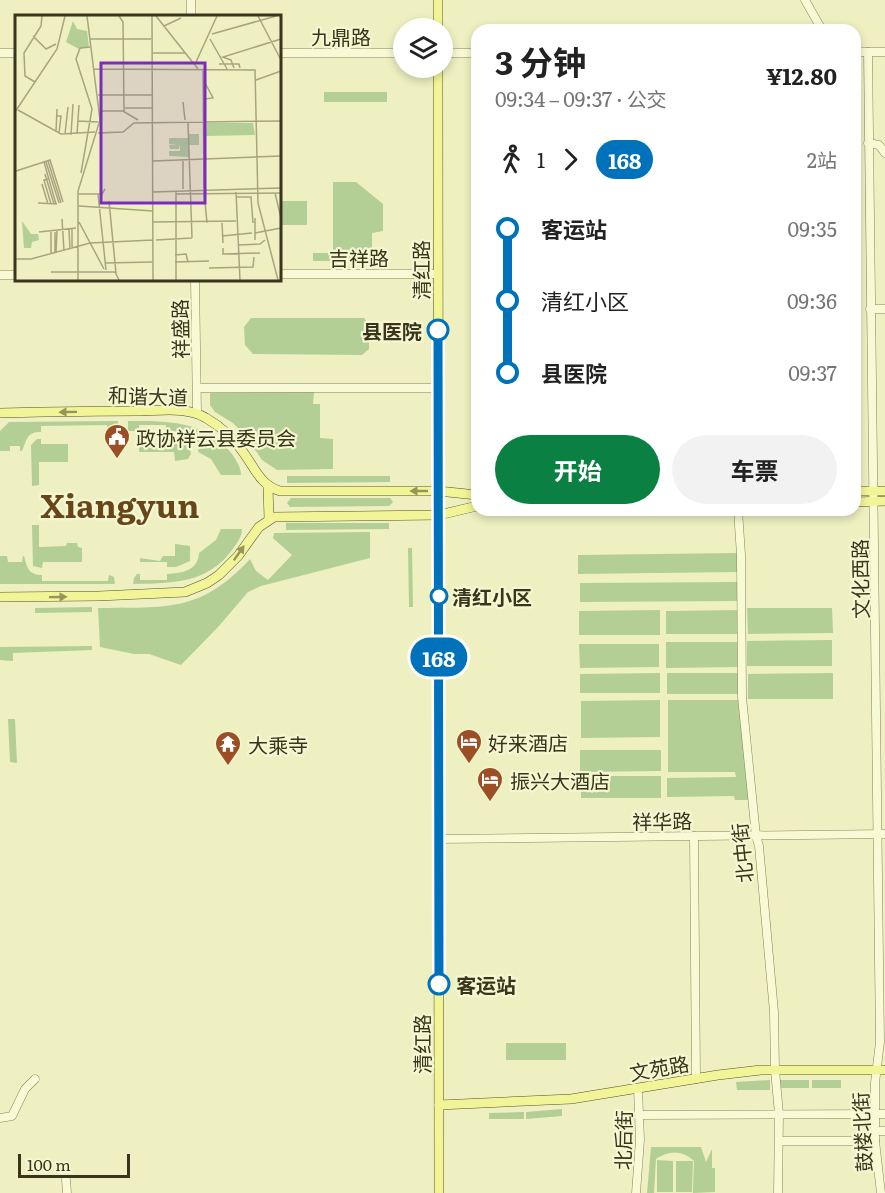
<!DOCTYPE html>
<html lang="zh">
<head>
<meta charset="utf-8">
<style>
	body { margin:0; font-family:Literata,"Noto Sans SC",serif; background:#f2f2f2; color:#222; height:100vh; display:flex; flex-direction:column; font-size:22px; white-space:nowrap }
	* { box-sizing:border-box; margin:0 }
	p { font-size:20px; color:#767676 }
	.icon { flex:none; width:33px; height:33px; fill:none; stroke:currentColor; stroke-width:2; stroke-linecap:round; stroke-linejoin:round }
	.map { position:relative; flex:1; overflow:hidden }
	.sheet { position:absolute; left:471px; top:24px; width:390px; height:492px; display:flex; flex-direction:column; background:#fff; border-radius:18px; box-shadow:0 3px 9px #0003 }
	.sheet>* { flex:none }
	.badge { padding:0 12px; border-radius:20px; font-size:21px; line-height:39px }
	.fabs { position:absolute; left:393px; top:18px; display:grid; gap:12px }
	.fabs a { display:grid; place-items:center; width:60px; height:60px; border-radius:50%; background:#fff; box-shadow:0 3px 9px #0003; font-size:30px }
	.scale { position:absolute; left:18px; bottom:15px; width:112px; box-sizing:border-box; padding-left:6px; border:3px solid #39351d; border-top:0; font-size:16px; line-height:21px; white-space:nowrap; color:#39351d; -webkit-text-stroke:4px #f5f7d1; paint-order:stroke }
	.map>.badge { position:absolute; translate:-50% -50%; box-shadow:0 0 0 3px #fff }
	.legs { display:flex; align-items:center; gap:9px; height:66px; padding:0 24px; font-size:20px }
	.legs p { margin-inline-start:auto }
	.summary { display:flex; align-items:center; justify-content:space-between; height:102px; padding:0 24px }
	h1 { font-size:33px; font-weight:700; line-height:45px }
	.cta { display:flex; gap:12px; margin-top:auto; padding:12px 24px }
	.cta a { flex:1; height:69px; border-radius:36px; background:#0b8043; color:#fff; font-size:24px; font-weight:700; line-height:69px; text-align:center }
	.cta a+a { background:#f2f2f2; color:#222 }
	ul { padding:0 24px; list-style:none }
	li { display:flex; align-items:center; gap:21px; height:72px; font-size:22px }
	li i { display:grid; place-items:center; width:9px; height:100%; margin:0 8px; background:currentColor }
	li i::after { content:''; width:15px; height:15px; margin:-8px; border:4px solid; border-radius:50%; background:#fff }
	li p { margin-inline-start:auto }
	li:first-child i { background:linear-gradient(#0000 50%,currentColor 0) }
	li:last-child i { background:linear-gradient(currentColor 50%,#0000 0) }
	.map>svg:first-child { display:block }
</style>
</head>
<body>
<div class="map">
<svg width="885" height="1193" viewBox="0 0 885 1193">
	<rect width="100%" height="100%" fill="#eef0c1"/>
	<!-- green -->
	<g fill="#b3cf95">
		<rect x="324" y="92" width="63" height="10"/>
		<polygon points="333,182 356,182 383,204 383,231 372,233 372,261 313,261 313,253 333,253"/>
		<rect x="279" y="201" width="28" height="24"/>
		<polygon points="251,318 364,318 369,325 369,349 362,355 253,354 245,345 244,327"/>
		<polygon points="314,392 313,404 320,404 320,438 333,439 333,469 277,470 262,460 245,435 233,423 215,412 210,405 210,393"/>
		<path d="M118 421V429L108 431 107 425 41 426V432C26 432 27 440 22 451H20V446H10V451H0V431L9 422Z"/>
		<path d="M128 421C166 421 205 420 232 454 236 460 241 467 241 475H221L211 459 198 452V442L186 434 166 430V425H139V431H128Z"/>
		<polygon points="37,439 41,439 41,444 68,444 68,462 39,462 39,485 32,486 31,445"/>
		<polygon points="166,439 179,439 189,443 191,454 188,459 175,461 174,452 139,452 139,444 166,444"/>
		<polygon points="390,476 390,482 287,483 287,476"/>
		<polygon points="291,498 390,498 393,502 389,506 290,507 287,503"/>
		<polygon points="286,523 389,523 389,529 286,530"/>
		<polygon points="32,525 39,525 39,547 66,546 67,543 77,543 78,547 82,548 82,562 43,562 42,568 33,566"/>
		<path d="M221 529H242C242 537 237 543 232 550 207 584 172 583 133 584L134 578 137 574H140V580H167V574C182 573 198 571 199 553L216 540Z"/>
		<path d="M370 532V558L261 586 248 592 219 626 181 665 149 654H134L100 647 98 608C167 607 200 613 250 559L256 571 268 580 292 555 273 538 274 533Z"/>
		<polygon points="175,544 190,546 190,561 176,567 167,567 167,562 140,562 140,558 160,561 163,556 175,556"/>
		<polygon points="408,548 412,548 413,607 409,607"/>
		<polygon points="738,553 738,572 578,574 578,555"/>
		<path d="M0 556H7L8 562H22L23 556H24C27 567 28 575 42 575V581H108L109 575 114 577 115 584H0Z"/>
		<polygon points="737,582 738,601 580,602 580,583"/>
		<polygon points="92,607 92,612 35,613 35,608"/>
		<polygon points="747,608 832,608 833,633 748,634"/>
		<polygon points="660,610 660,635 579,635 579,611"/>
		<polygon points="740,610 740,634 666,634 666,611"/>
		<polygon points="832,640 832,666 747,666 747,641"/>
		<polygon points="666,642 739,642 739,667 666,668"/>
		<polygon points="579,644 659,644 659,667 580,668"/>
		<polygon points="92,646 92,650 13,653 13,661 0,660 0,647"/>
		<polygon points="660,673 660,693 580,693 580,674"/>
		<rect x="667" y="673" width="73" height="21"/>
		<polygon points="833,673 833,699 748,699 748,674"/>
		<polygon points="660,700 660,737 581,738 581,701"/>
		<polygon points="668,700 738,700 751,800 735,800 734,796 667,797 667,778 736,777 735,772 668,772"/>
		<polygon points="8,719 15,719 17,763 10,762"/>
		<polygon points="580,750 661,750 661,771 580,772"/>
		<rect x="581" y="776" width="80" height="22"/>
		<rect x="506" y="1043" width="60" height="17"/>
		<polygon points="770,1080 770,1090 737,1090 736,1082"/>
		<rect x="780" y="1080" width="29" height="8"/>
		<rect x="812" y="1080" width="29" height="8"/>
		<polygon points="562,1109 562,1116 526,1119 526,1112"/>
		<polygon points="524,1112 524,1119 489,1119 489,1113"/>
		<path d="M651 1147H701L706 1162 712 1149V1168H715V1192L693 1193 694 1161C682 1150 669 1150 656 1159L654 1193H647Z"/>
		<polygon points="657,1160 673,1161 673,1192 657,1192"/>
		<polygon points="676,1161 693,1161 692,1192 676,1192"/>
	</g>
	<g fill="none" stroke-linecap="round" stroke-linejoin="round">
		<defs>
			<g id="minor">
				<polyline points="191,0 191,16"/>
				<polyline points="805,0 822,30"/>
				<polyline points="855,52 885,52"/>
				<polyline points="868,52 880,1042 875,1083 875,1141 881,1193"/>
				<polyline points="0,53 16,53"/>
				<polyline points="279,53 404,53"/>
				<polyline points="442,53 477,53"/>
				<polyline points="868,143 879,145 885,153"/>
				<polyline points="279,274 438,274"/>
				<polyline points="0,275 16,275"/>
				<polyline points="195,279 197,414"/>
				<polyline points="870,309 885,309"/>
				<polyline points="197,388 438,388"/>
				<polyline points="738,510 741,555 742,697 756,836 759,846 774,1012 775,1070 779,1114 778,1193"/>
				<polyline points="694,836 696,1079"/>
				<polyline points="439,839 885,834"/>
				<polyline points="640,1115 885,1114"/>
				<polyline points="0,1118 12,1116 25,1089 35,1079"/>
				<polyline points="875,1131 885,1131"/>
				<polyline points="779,1141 875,1141"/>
				<polyline points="66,1180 67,1193"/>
				<polyline points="636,1193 640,1140 638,1088"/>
			</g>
			<g id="major">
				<polyline points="438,0 438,28"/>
				<polyline points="438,68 439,1193"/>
				<path d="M0 413C46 412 92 411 138 411 159 411 187 406 206 418 220 426 234 439 243 452 255 468 260 485 280 491H438L477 495"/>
				<polyline points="268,487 269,519"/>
				<polyline points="855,491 885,491"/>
				<polyline points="855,502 885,501"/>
				<polyline points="0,597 99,596 185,592 207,583 219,575 238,556 259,527 274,517 439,515 477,506"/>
				<polyline points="439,1105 571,1099 718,1075 761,1070 885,1070"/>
			</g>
		</defs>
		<!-- minor casing -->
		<use href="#minor" stroke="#8a8458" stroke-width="9"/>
		<!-- major casing -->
		<use href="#major" stroke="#58502c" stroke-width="10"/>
		<!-- minor -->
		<use href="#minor" stroke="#f8fad5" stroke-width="8"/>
		<!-- major -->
		<use href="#major" stroke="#f2f597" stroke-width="9"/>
	</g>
	<!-- one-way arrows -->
	<defs><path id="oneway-solid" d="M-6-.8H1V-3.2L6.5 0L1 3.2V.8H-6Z" transform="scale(1.5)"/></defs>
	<g fill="#96955a">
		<use href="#oneway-solid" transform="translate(68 412) rotate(179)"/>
		<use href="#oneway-solid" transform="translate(419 491) rotate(180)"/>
		<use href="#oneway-solid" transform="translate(239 553) rotate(-55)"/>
		<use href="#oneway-solid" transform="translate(58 597) rotate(-1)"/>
	</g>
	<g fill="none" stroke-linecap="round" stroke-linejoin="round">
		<defs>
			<polyline id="line-1" points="438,330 439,984"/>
		</defs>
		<!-- line-1 casing -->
		<use href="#line-1" stroke="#fff" stroke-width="14"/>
		<!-- line-1 -->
		<use href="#line-1" stroke="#0072bc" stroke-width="9"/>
	</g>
	<!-- icons -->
	<defs>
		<symbol id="civic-pin" viewBox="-11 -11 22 30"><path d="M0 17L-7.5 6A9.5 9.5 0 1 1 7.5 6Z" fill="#9c4e25" stroke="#f5f7d1"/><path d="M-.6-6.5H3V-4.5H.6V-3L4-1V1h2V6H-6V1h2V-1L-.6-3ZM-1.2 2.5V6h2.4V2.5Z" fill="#fff"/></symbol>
		<symbol id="hotel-pin" viewBox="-11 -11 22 30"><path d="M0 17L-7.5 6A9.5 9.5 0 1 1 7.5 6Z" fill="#9c4e25" stroke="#f5f7d1"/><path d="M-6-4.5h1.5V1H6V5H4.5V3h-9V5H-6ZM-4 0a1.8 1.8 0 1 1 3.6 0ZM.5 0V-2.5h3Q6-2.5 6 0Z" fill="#fff"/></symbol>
		<symbol id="temple-pin" viewBox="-11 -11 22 30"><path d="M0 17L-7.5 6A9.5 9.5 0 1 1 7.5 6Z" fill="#9c4e25" stroke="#f5f7d1"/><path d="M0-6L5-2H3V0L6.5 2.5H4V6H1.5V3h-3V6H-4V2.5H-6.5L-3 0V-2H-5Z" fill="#fff"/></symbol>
	</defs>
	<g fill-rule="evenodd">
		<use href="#civic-pin" x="102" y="422" width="30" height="40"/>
		<use href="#hotel-pin" x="454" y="727" width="30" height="40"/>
		<use href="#temple-pin" x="213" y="729" width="30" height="40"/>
		<use href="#hotel-pin" x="475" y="765" width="30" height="40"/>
	</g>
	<!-- markers -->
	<g fill="#fff" stroke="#0072bc" stroke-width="3">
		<circle cx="438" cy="330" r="10"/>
		<circle cx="439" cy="596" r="8"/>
		<circle cx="439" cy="984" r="10"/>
	</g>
	<g text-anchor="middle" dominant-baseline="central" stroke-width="4.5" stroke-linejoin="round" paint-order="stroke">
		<!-- street labels -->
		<g font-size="20" fill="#39351d" stroke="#f5f7d1">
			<text x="341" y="36">九鼎路</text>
			<text x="359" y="257">吉祥路</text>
			<text transform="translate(420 270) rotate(-90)">清红路</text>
			<text transform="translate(179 329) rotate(-91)">祥盛路</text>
			<text transform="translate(148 395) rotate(2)">和谐大道</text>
			<text transform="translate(859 579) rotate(-91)">文化西路</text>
			<text transform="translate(662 820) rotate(-1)">祥华路</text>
			<text transform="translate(741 853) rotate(-96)">北中街</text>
			<text transform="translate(421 1044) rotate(-90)">清红路</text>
			<text transform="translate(659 1067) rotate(-10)">文苑路</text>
			<text transform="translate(861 1132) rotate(-93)">鼓楼北街</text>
			<text transform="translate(622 1140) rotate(-89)">北后街</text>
		</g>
		<!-- stop labels -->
		<g font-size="20" font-weight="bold" fill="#39351d" stroke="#f5f7d1" text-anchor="start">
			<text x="422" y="330" text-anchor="end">县医院</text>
			<text x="452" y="596">清红小区</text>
			<text x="456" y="984">客运站</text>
		</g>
		<!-- poi labels -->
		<g font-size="20" fill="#39351d" stroke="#f5f7d1" text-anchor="start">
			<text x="136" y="437">政协祥云县委员会</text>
			<text x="488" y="742">好来酒店</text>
			<text x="248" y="744">大乘寺</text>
			<text x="510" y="780">振兴大酒店</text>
		</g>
		<!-- town labels -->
		<g font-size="32" font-weight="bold" fill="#68461a" stroke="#f5f7d1">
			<text x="120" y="504">Xiangyun</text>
		</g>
	</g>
	<!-- overview -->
	<g transform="translate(15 15)">
		<rect width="266" height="266" fill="#eef0c1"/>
		<path d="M58 6 62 14 72 16 74 32 64 34 51 27ZM192 108H238L240 120 191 121ZM174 119H184V130H174V142L154 141V136H165V129L164 134H155L154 130 162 129H154V123H173ZM7 206 16 219H23L24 225 17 227 16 233H9Z" fill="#b3cf95"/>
		<path fill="none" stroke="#a6a57f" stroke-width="1.5" d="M104 1 108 7 109 96M137 1 138 265M141 1 183 54M243 1 266 45M149 11 166 3M197 19 261 1M18 21 31 34 41 29M75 24H136M195 24 212 54M138 38H170M181 47 202 1M204 49H224L225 53M219 53 216 45 208 42 266 24M79 54 240 55 243 188 263 265M188 54 189 173M188 64 198 83 189 84M241 65 266 56M20 67 10 61 9 38 26 11 27 1M83 80H138M168 87 170 105M110 93H138M3 95 46 119 80 117M85 96H108L123 105M0 97 42 34 50 1M42 101H46L44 118M63 106 83 107M173 108 177 223M41 117 42 94M83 118 108 117 119 108 266 106M50 119 53 92M62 119 64 90M56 120 58 89M33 146 46 188M138 146 266 141M168 146V174M29 147 41 189M31 147 44 188M1 156 35 145 48 187M66 158 77 94 61 44 65 33 75 32M30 159 39 189M33 164 29 165 36 189M27 169 33 189M138 177 266 173M189 177 192 208M221 177 225 265M260 178 266 203M64 179H87L90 174M83 179 91 255M161 179 266 178M221 182H236L238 208M94 186 101 258M23 188 42 189M64 191 138 196M240 203V225M47 204 49 236M64 207 89 254M138 207 221 206M207 208 208 228M54 214 55 235M57 214V233M24 217 61 213M36 217V239M40 217V237M240 218 266 213M207 221 237 218M141 225 177 223M223 230 245 229 250 225M208 233V239L245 238M41 237 42 216M160 240 171 239 173 247M0 244H16L75 228 138 225M160 247 194 246M90 248 137 247M194 253 238 252 239 242M36 257H100L104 265M63 265V176L85 105 72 1M161 265V177"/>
		<path fill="#7b2cbf" fill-opacity="0.15" stroke="#7b2cbf" stroke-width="3" d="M86 48H190V188H86Z"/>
		<rect width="266" height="266" fill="none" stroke="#39351d" stroke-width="3"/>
	</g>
</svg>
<div class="fabs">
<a><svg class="icon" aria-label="layers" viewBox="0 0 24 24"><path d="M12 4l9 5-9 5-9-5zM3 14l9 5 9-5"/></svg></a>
</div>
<div class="scale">100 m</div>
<b class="badge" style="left:439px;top:657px;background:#0072bc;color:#fff">168</b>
<section class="sheet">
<div class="summary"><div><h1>3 分钟</h1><p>09:34 – 09:37 · 公交</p></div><b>¥12.80</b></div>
<div class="legs"><svg class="icon" aria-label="walk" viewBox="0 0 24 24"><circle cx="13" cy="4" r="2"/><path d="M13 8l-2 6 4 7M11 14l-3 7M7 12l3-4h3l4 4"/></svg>1<svg class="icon" aria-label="forward" viewBox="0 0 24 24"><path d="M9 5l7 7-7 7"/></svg><b class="badge" style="background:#0072bc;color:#fff">168</b><p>2站</p></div>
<ul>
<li><i style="color:#0072bc"></i><b>客运站</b><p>09:35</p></li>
<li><i style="color:#0072bc"></i><span>清红小区</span><p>09:36</p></li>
<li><i style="color:#0072bc"></i><b>县医院</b><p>09:37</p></li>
</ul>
<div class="cta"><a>开始</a><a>车票</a></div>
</section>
</div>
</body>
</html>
